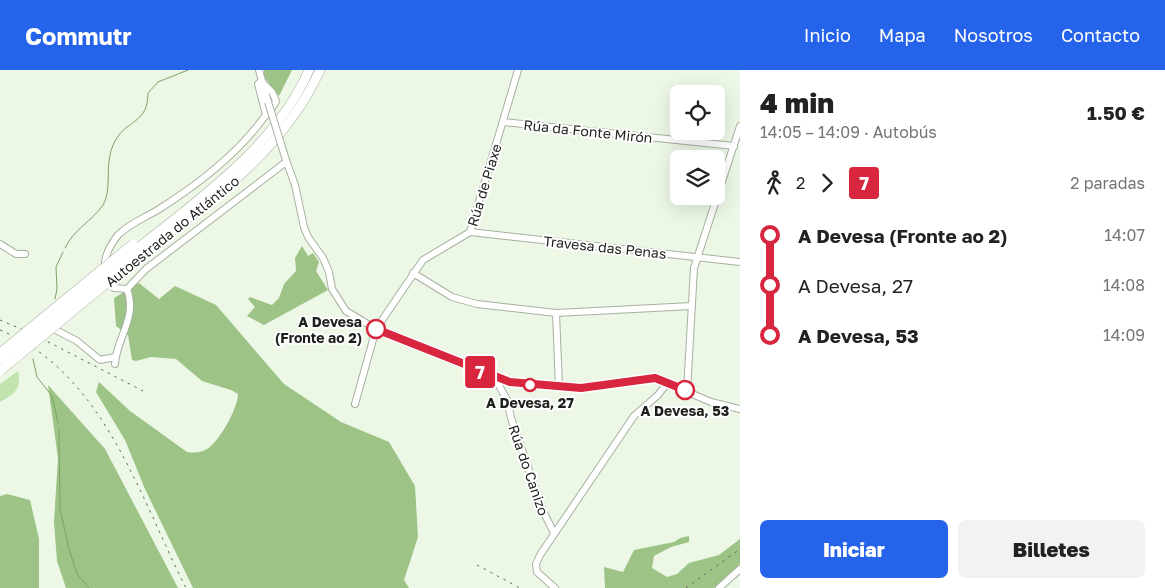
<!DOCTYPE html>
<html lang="es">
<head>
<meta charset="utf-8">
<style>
	body { margin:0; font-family:"Golos Text",sans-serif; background:#f2f2f2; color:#222; height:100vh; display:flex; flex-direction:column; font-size:19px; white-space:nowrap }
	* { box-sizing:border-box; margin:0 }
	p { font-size:16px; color:#767676 }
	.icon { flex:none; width:28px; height:28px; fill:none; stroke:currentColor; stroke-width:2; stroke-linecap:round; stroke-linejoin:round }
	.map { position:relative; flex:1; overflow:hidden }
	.details { display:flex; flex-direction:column; background:#fff; width:425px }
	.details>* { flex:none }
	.badge { padding:0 10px; border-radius:4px; font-size:18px; line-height:32px }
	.buttons { position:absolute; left:670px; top:15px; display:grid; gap:10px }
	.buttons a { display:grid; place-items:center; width:55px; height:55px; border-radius:8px; background:#fff; box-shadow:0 5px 20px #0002; font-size:25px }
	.map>.badge { position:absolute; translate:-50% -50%; box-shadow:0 0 0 2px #fff }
	.legs { display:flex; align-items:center; gap:8px; height:55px; padding:0 20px; font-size:16px }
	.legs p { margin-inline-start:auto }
	.overview { display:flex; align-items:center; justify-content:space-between; height:85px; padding:0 20px }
	h1 { font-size:28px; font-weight:800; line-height:38px }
	.primary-button { display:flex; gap:10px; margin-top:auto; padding:10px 20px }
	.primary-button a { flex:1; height:58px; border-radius:8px; background:#2563eb; color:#fff; font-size:20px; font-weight:800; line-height:58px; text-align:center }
	.primary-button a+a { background:#f2f2f2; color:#222 }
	ul { padding:0 20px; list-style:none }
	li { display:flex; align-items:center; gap:18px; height:50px; font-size:19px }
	li i { display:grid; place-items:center; width:8px; height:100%; margin:0 6px; background:currentColor }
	li i::after { content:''; width:12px; height:12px; margin:-6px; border:4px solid; border-radius:50%; background:#fff }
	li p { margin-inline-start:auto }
	li:first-child i { background:linear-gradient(#0000 50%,currentColor 0) }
	li:last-child i { background:linear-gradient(currentColor 50%,#0000 0) }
	header { display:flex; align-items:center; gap:30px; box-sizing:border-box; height:70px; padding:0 25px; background:#2563eb; color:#fff }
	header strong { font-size:24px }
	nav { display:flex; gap:28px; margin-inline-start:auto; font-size:18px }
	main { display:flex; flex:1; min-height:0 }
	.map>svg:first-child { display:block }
</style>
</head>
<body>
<header>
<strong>Commutr</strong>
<nav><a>Inicio</a><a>Mapa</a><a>Nosotros</a><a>Contacto</a></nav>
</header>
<main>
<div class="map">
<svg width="740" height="518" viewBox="0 0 740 518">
	<rect width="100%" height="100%" fill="#ecf7e6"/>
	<!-- green -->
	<path fill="#c1e3ae" d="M18 301C22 319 14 324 0 332V314Z"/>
	<!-- forest -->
	<g fill="#9dc386">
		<polygon points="264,0 292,0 279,26 264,7"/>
		<polygon points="302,176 308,186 313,183 319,192 316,201 328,220 264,255 247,246 255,237 248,229 250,227 272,235 279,228 284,214 296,201 295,188"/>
		<path d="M139 213 159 229 175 216 216 235 284 314 341 352 389 372 415 416 418 467 404 510 409 518H193L145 419 125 370 96 322 99 312 130 341 187 382C195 383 200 383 207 379 219 372 238 338 238 324L231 320 202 311 176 289 151 287 136 291 132 290 128 265 116 256 114 228Z"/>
		<polygon points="48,315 105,379 178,518 66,518 57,491 54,452 58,388"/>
		<polygon points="7,424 30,430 39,469 39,518 0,518 0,426"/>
		<polygon points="689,466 689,472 671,477 654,486 652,498 667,507 677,504 689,493 719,485 740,469 740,494 714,518 605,518 604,497 623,502 634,480 674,472 680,468"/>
	</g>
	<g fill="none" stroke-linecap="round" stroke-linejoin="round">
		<!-- stream -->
		<g stroke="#7da367" stroke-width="1">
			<path d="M65 178C73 160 92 151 103 135 113 118 103 93 115 71 127 49 148 54 148 23L158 12 188 0"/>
			<polyline points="55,229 57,219 56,197 63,182"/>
			<polyline points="33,289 37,307 52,326 58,353"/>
			<polyline points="59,360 60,439 69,479 77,504 89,518"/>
		</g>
		<defs>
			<g id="minor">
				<polyline points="259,0 268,32"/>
				<polyline points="261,11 258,14 266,45"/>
				<polyline points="503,52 734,76"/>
				<polyline points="286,90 295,115 304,157 308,167 323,188 329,202 332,219 346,241 376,259 510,312 581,318 655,308 711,332 740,339"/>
				<polyline points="470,162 740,192"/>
				<polyline points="0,174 16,184 25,184"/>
				<path d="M105 200C103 188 111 174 118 165 129 154 144 148 156 141 196 116 238 84 265 46 269 41 274 37 276 31L272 22 261 11"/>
				<polyline points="413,203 452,227 477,234 556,243 692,236"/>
				<polyline points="107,209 114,218 127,219 146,199 286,92"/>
				<polyline points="556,243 559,317"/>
				<polyline points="50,257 77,271 100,290 115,287"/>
				<path d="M115 294C116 268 138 248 127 219"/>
				<polyline points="495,308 507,330 511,348 543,441 554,463"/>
				<polyline points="687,321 694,198 740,56"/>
				<polyline points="355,334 376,259 423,190 470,162 518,0"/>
				<polyline points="555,518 537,502 536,494 540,485 634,346 658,325 668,312"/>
				<polyline points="719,518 740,499"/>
			</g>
			<g id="highway">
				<path d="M137 179C198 130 277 75 309 0"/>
				<path d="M142 184C210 131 283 82 320 0"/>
			</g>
		</defs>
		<!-- minor casing -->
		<use href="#minor" stroke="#a7b1a2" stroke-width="8"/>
		<!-- highway casing -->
		<use href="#highway" stroke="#a7b1a2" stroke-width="10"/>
		<!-- minor -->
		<use href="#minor" stroke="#fff" stroke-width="6"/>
		<!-- highway -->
		<use href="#highway" stroke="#fff" stroke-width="9"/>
		<!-- rail -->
		<g stroke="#646a61" stroke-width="1" stroke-dasharray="2.5 5" stroke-linecap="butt">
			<polyline points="0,250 31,263 143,321"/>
			<path d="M0 260C104 303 139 426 186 518"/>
			<polyline points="477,495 520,518"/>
			<polyline points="686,518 740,479"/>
		</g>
		<defs>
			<polyline id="minor-bridge" points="268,32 286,90"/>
			<g id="highway-bridge">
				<polyline points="0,283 133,174"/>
				<polyline points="0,290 137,179"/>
				<polyline points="0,301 142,184"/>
			</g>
		</defs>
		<!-- minor-bridge casing -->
		<use href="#minor-bridge" stroke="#a7b1a2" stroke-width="8" stroke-linecap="butt"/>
		<!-- highway-bridge casing -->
		<use href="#highway-bridge" stroke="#a7b1a2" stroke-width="10" stroke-linecap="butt"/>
		<!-- minor-bridge -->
		<use href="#minor-bridge" stroke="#fff" stroke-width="6"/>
		<!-- highway-bridge -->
		<use href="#highway-bridge" stroke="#fff" stroke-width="9"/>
	</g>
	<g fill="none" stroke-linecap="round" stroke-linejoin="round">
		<defs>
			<polyline id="line-1" points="376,259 510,312 581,318 655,308 685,320"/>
		</defs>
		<!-- line-1 casing -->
		<use href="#line-1" stroke="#fff" stroke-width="11"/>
		<!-- line-1 -->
		<use href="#line-1" stroke="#d7263d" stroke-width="8"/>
	</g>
	<!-- markers -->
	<g fill="#fff" stroke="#d7263d" stroke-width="2.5">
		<circle cx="376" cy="259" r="9"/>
		<circle cx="530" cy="315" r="6"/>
		<circle cx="685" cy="320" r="9"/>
	</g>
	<g text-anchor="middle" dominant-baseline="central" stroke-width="4" stroke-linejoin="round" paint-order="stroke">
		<!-- street labels -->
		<g font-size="14" fill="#1d211b" stroke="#fff">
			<text transform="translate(588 61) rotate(6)">Rúa da Fonte Mirón</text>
			<text transform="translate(484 115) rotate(-73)">Rúa de Piaxe</text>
			<text transform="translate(172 161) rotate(-39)">Autoestrada do Atlántico</text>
			<text transform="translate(605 177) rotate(6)">Travesa das Penas</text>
			<text transform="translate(529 400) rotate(71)">Rúa do Canizo</text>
		</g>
		<!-- stop labels -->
		<g font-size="14" font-weight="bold" fill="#1d211b" stroke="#fff">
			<text x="362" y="251" text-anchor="end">A Devesa<tspan x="362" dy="16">(Fronte ao 2)</tspan></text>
			<text x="530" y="332">A Devesa, 27</text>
			<text x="685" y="340">A Devesa, 53</text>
		</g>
	</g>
</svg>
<div class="buttons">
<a><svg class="icon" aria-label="locate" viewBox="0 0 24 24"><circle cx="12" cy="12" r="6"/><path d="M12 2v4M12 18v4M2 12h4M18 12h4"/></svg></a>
<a><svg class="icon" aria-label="layers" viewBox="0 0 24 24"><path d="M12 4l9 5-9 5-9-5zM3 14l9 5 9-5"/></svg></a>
</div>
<b class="badge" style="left:480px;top:302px;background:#d7263d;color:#fff">7</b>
</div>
<section class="details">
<div class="overview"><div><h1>4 min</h1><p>14:05 – 14:09 · Autobús</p></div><b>1.50 €</b></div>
<div class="legs"><svg class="icon" aria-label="walk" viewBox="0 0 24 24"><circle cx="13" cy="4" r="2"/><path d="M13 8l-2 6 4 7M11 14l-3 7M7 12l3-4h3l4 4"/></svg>2<svg class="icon" aria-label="forward" viewBox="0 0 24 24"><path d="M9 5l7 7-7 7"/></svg><b class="badge" style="background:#d7263d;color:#fff">7</b><p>2 paradas</p></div>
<ul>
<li><i style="color:#d7263d"></i><b>A Devesa (Fronte ao 2)</b><p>14:07</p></li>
<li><i style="color:#d7263d"></i><span>A Devesa, 27</span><p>14:08</p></li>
<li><i style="color:#d7263d"></i><b>A Devesa, 53</b><p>14:09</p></li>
</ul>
<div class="primary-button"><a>Iniciar</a><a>Billetes</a></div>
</section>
</main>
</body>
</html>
